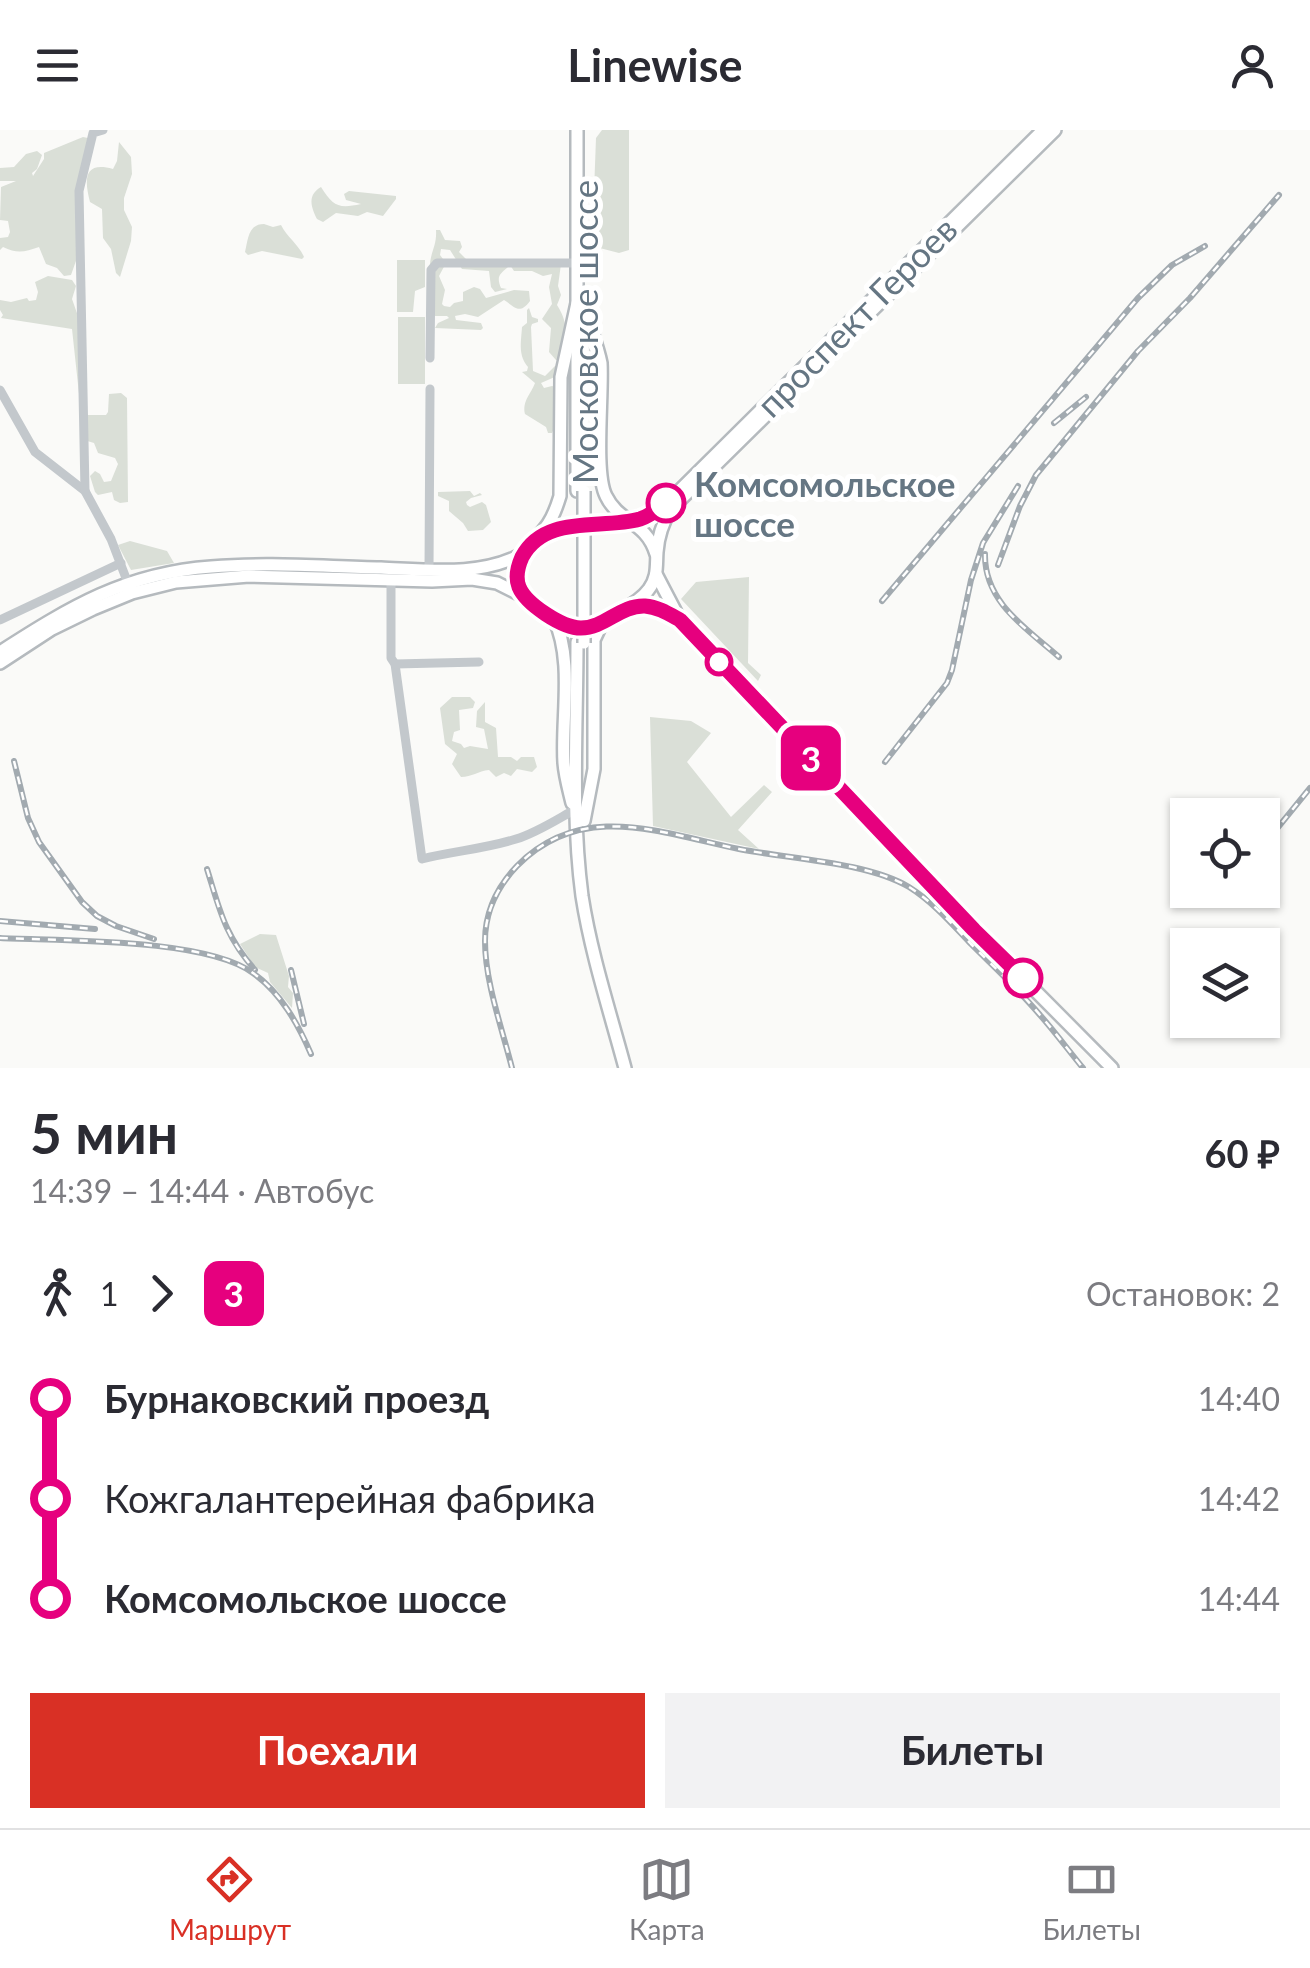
<!DOCTYPE html>
<html lang="ru">
<head>
<meta charset="utf-8">
<style>
	body { margin:0; font-family:Lato,sans-serif; background:#f2f2f3; color:#2b2b33; height:100vh; display:flex; flex-direction:column; font-size:38px; white-space:nowrap }
	* { box-sizing:border-box; margin:0 }
	p { font-size:32px; color:#7c7c81 }
	.icon { flex:none; width:55px; height:55px; fill:none; stroke:currentColor; stroke-width:2; stroke-linecap:round; stroke-linejoin:round }
	.map { position:relative; height:938px; overflow:hidden }
	.sheet { display:flex; flex-direction:column; background:#fff; flex:1 }
	.sheet>* { flex:none }
	.badge { padding:0 20px; border-radius:15px; font-size:35px; line-height:65px }
	.buttons { position:absolute; left:1170px; top:668px; display:grid; gap:20px }
	.buttons a { display:grid; place-items:center; width:110px; height:110px; border-radius:0px; background:#fff; box-shadow:0 2px 8px #0004; font-size:50px }
	.map>.badge { position:absolute; translate:-50% -50%; box-shadow:0 0 0 5px #fff }
	.legs { display:flex; align-items:center; gap:15px; height:110px; padding:0 30px; font-size:32px }
	.legs p { margin-inline-start:auto }
	.summary { display:flex; align-items:center; justify-content:space-between; height:170px; padding:0 30px }
	h1 { font-size:55px; font-weight:700; line-height:75px }
	.primary-button { display:flex; gap:20px; margin-top:auto; padding:20px 30px }
	.primary-button a { flex:1; height:115px; border-radius:0px; background:#d93025; color:#fff; font-size:40px; font-weight:700; line-height:115px; text-align:center }
	.primary-button a+a { background:#f2f2f3; color:#2b2b33 }
	ul { padding:0 30px; list-style:none }
	li { display:flex; align-items:center; gap:35px; height:100px; font-size:38px }
	li i { display:grid; place-items:center; width:15px; height:100%; margin:0 12px; background:currentColor }
	li i::after { content:''; width:25px; height:25px; margin:-12px; border:8px solid; border-radius:50%; background:#fff }
	li p { margin-inline-start:auto }
	li:first-child i { background:linear-gradient(#0000 50%,currentColor 0) }
	li:last-child i { background:linear-gradient(currentColor 50%,#0000 0) }
	header { display:flex; justify-content:space-between; align-items:center; height:130px; padding:0 30px; background:#fff; font-size:45px; font-weight:700 }
	.tabs { display:flex; justify-content:space-around; align-items:center; height:140px; border-top:2px solid #e1e1e2; background:#fff; font-size:28px; color:#7c7c81 }
	.tabs a { display:grid; justify-items:center; gap:5px }
	.tabs .selected { color:#d93025 }
	.map>svg:first-child { display:block }
</style>
</head>
<body>
<header><svg class="icon" aria-label="menu" viewBox="0 0 24 24"><path d="M4 6h16M4 12h16M4 18h16"/></svg>Linewise<svg class="icon" aria-label="person" viewBox="0 0 24 24"><circle cx="12" cy="8" r="4"/><path d="M4 21q1-7 8-7t8 7"/></svg></header>
<div class="map">
<svg width="1310" height="938" viewBox="0 0 1310 938">
	<rect width="100%" height="100%" fill="#fafaf8"/>
	<!-- green -->
	<g fill="#dadfd7">
		<polygon points="602,0 629,0 629,120 619,123 592,116 596,8"/>
		<path d="M83 7 93 9 81 54 77 128 71 145 64 146 57 138 46 134 39 117C25 122 17 124 3 117L0 120V108L8 107 10 102 8 91 0 90 1 57 16 51H0V38L14 37 26 24 37 21 42 25 37 39 32 43 33 46 44 29V23Z"/>
		<path d="M119 12 131 27 132 44 124 68V80L132 97 131 111 120 147 116 143 111 119 103 108 102 79 90 72C84 49 84 31 113 39L117 31Z"/>
		<path d="M321 57C333 76 338 79 361 74L346 70 344 64 349 61 396 66V69L383 86 367 82 358 86 336 83 323 92 317 89C311 77 307 65 321 57Z"/>
		<path d="M264 94 273 97 281 95C287 107 299 115 304 127L302 129 262 121 248 125 245 122C248 110 248 94 264 94Z"/>
		<path d="M436 100H440L445 110 460 111 462 117 459 122 468 131 508 137C500 144 496 146 501 158L507 159 495 162 491 157 489 141 462 139 450 120 441 119 440 125 446 133 439 146 445 160 442 174 444 176 450 177 454 173 463 171V162L474 157 480 159 486 168 514 160 529 161 530 171C519 186 514 176 504 170L478 187 465 184 455 186 456 190 481 193 483 198 481 200 435 198 438 193 449 188 447 186H435C432 171 428 149 430 134 431 121 437 115 436 100Z"/>
		<polygon points="397,130 425,130 425,157 415,161 413,182 397,182"/>
		<path d="M561 134 558 156 561 165 557 175C571 197 564 206 559 230H556L549 222 551 198 542 189 552 174 549 157 552 144 543 146 532 141H514L510 135Z"/>
		<polygon points="48,146 72,150 76,156 72,169 78,186 78,227 84,234 87,285 106,285 108,282 109,264 121,263 127,268 128,372 120,373 114,370 112,362 98,365 95,362 90,346 95,341 100,344 104,352 111,351 118,334 115,328 98,323 94,313 84,310 72,199 1,188 3,185 0,180 0,170 11,172 27,168 29,171 36,170 38,162 35,152"/>
		<path d="M529 178 532 187 538 189V192L532 194 531 197 533 241 545 246 555 236 558 237 557 246 541 253 544 258 552 256 558 258 557 291 552 303H548L546 297 525 284C522 271 531 264 535 253L522 242 527 241 528 237C518 225 521 213 522 197L527 193V180Z"/>
		<rect x="398" y="187" width="27" height="67"/>
		<polygon points="470,361 474,366 480,363 482,365 471,368 466,372 467,375 470,377 482,372 486,375 491,392 483,400 468,401 463,393 449,381 449,371 438,366 438,362"/>
		<polygon points="130,411 167,421 174,433 131,440 118,415"/>
		<polygon points="749,447 748,533 761,545 758,551 681,469 696,452"/>
		<path d="M452 567H470L475 572 473 578 459 580 460 600 454 602 452 611 461 614 464 618 470 616 488 619 484 599 476 597 477 581 485 572V592L496 598 498 627H511L517 631 521 627H534L537 637 532 642 517 639 511 646 504 643 496 647 489 640C478 641 472 647 461 647L452 634 457 624 445 614 440 578Z"/>
		<polygon points="650,587 691,591 711,603 687,632 731,687 764,655 772,662 738,700 759,719 653,696"/>
		<polygon points="260,804 276,805 289,846 288,857 293,863 292,878 270,852 268,843 255,837 240,814"/>
	</g>
	<g fill="none" stroke-linecap="round" stroke-linejoin="round">
		<defs>
			<g id="major">
				<path d="M577 173 561 247 560 366C557 376 554 385 548 394 537 410 517 424 517 446 517 460 527 468 537 476 571 502 582 503 619 482 630 476 642 469 649 459 658 447 656 436 657 422 658 407 663 392 671 379L1055 0"/>
				<path d="M584 173C588 194 597 213 601 233 603 264 594 343 606 366 619 393 646 391 656 424"/>
				<polyline points="577,177 577,0"/>
				<polyline points="577,196 577,361"/>
				<polyline points="542,404 557,399 643,388 668,372 1043,0"/>
				<polyline points="656,444 680,490 699,512 975,800 1112,938"/>
				<path d="M632 477C651 476 664 481 680 490"/>
				<path d="M554 489C574 530 561 589 564 633 565 647 569 660 572 673"/>
				<path d="M577 512C577 596 571 683 582 766 591 824 610 882 625 938"/>
				<path d="M0 522C70 477 126 443 211 437 268 432 325 437 381 438 428 440 482 447 524 423"/>
				<polyline points="0,533 52,499 93,479 132,463 176,452 249,446 432,451 472,449 497,453 521,465"/>
				<polyline points="584,691 594,639 594,510 602,493"/>
			</g>
		</defs>
		<!-- major casing -->
		<use href="#major" stroke="#b5babe" stroke-width="16"/>
		<!-- minor -->
		<g stroke="#c3c8cc" stroke-width="9">
			<polyline points="430,228 431,140 437,133 577,133"/>
			<polyline points="0,260 35,322 85,361 111,409 129,456"/>
			<polyline points="85,361 79,61 93,3 103,0"/>
			<polyline points="429,440 430,259"/>
			<path d="M391 450V528L395 534 422 729C453 721 485 719 516 709 536 703 556 690 574 680"/>
			<polyline points="0,490 121,433"/>
			<polyline points="395,534 479,532"/>
		</g>
		<!-- major -->
		<use href="#major" stroke="#fff" stroke-width="11"/>
		<defs>
			<g id="rail">
				<polyline points="1054,293 1086,267"/>
				<path d="M985 424C984 472 1026 498 1059 527"/>
				<polyline points="998,435 1020,376 1036,345 1138,221 1190,168 1279,65"/>
				<polyline points="882,471 1138,168 1172,135 1205,116"/>
				<polyline points="14,631 28,688 39,712 82,772 97,786 116,796 154,809"/>
				<polyline points="885,632 947,553 952,540 971,450 983,413 1018,356"/>
				<polyline points="1262,717 1310,658"/>
				<path d="M207 739C220 781 225 806 255 840"/>
				<polyline points="0,791 95,799"/>
				<path d="M0 808C62 811 205 808 253 843 281 863 298 894 311 924"/>
				<polyline points="291,840 304,894"/>
				<path d="M512 938C502 898 485 852 485 811 485 783 497 757 517 736 582 670 661 703 739 719 790 729 867 732 909 757 933 772 952 794 971 814 994 837 1019 860 1040 885 1055 902 1069 921 1083 938"/>
			</g>
		</defs>
		<!-- rail casing -->
		<use href="#rail" stroke="#a2aab0" stroke-width="6"/>
		<!-- rail -->
		<use href="#rail" stroke="#fff" stroke-width="2.5" stroke-dasharray="8" stroke-linecap="butt"/>
		<defs>
			<polyline id="major-bridge" points="584,513 584,361"/>
		</defs>
		<!-- major-bridge casing -->
		<use href="#major-bridge" stroke="#b5babe" stroke-width="16" stroke-linecap="butt"/>
		<!-- major-bridge -->
		<use href="#major-bridge" stroke="#fff" stroke-width="11"/>
	</g>
	<g fill="none" stroke-linecap="round" stroke-linejoin="round">
		<defs>
			<path id="line-1" d="M666 373C658 379 650 386 640 389 600 400 545 384 522 427 518 436 515 447 519 457 526 474 562 498 581 498 605 498 620 475 645 476 658 477 669 484 680 490L974 800 1023 848"/>
		</defs>
		<!-- line-1 casing -->
		<use href="#line-1" stroke="#fff" stroke-width="22"/>
		<!-- line-1 -->
		<use href="#line-1" stroke="#e6007e" stroke-width="15"/>
	</g>
	<!-- markers -->
	<g fill="#fff" stroke="#e6007e" stroke-width="5">
		<circle cx="666" cy="373" r="18"/>
		<circle cx="719" cy="532" r="12"/>
		<circle cx="1023" cy="848" r="18"/>
	</g>
	<g text-anchor="middle" dominant-baseline="central" stroke-width="10" stroke-linejoin="round" paint-order="stroke">
		<!-- street labels -->
		<g font-size="35" fill="#657683" stroke="#fff">
			<text transform="translate(856 186) rotate(-45)">проспект Героев</text>
			<text transform="translate(584 202) rotate(-90)">Московское шоссе</text>
		</g>
		<!-- stop labels -->
		<g font-size="35" font-weight="bold" fill="#657683" stroke="#fff" text-anchor="start">
			<text x="694" y="353">Комсомольское<tspan x="694" dy="40">шоссе</tspan></text>
		</g>
	</g>
</svg>
<div class="buttons">
<a><svg class="icon" aria-label="locate" viewBox="0 0 24 24"><circle cx="12" cy="12" r="6"/><path d="M12 2v4M12 18v4M2 12h4M18 12h4"/></svg></a>
<a><svg class="icon" aria-label="layers" viewBox="0 0 24 24"><path d="M12 4l9 5-9 5-9-5zM3 14l9 5 9-5"/></svg></a>
</div>
<b class="badge" style="left:811px;top:628px;background:#e6007e;color:#fff">3</b>
</div>
<section class="sheet">
<div class="summary"><div><h1>5 мин</h1><p>14:39 – 14:44 · Автобус</p></div><b>60 ₽</b></div>
<div class="legs"><svg class="icon" aria-label="walk" viewBox="0 0 24 24"><circle cx="13" cy="4" r="2"/><path d="M13 8l-2 6 4 7M11 14l-3 7M7 12l3-4h3l4 4"/></svg>1<svg class="icon" aria-label="forward" viewBox="0 0 24 24"><path d="M9 5l7 7-7 7"/></svg><b class="badge" style="background:#e6007e;color:#fff">3</b><p>Остановок: 2</p></div>
<ul>
<li><i style="color:#e6007e"></i><b>Бурнаковский проезд</b><p>14:40</p></li>
<li><i style="color:#e6007e"></i><span>Кожгалантерейная фабрика</span><p>14:42</p></li>
<li><i style="color:#e6007e"></i><b>Комсомольское шоссе</b><p>14:44</p></li>
</ul>
<div class="primary-button"><a>Поехали</a><a>Билеты</a></div>
</section>
<nav class="tabs">
<a class="selected"><svg class="icon" aria-label="directions" viewBox="0 0 24 24"><path d="M12 3l9 9-9 9-9-9zM9 14v-3h6M13 9l2 2-2 2"/></svg>Маршрут</a>
<a><svg class="icon" aria-label="map" viewBox="0 0 24 24"><path d="M3 6l6-2 6 2 6-2v14l-6 2-6-2-6 2zM9 4v14M15 6v14"/></svg>Карта</a>
<a><svg class="icon" aria-label="tickets" viewBox="0 0 24 24"><path d="M3 7h18v10H3zM15 7v10"/></svg>Билеты</a>
</nav>
</body>
</html>
